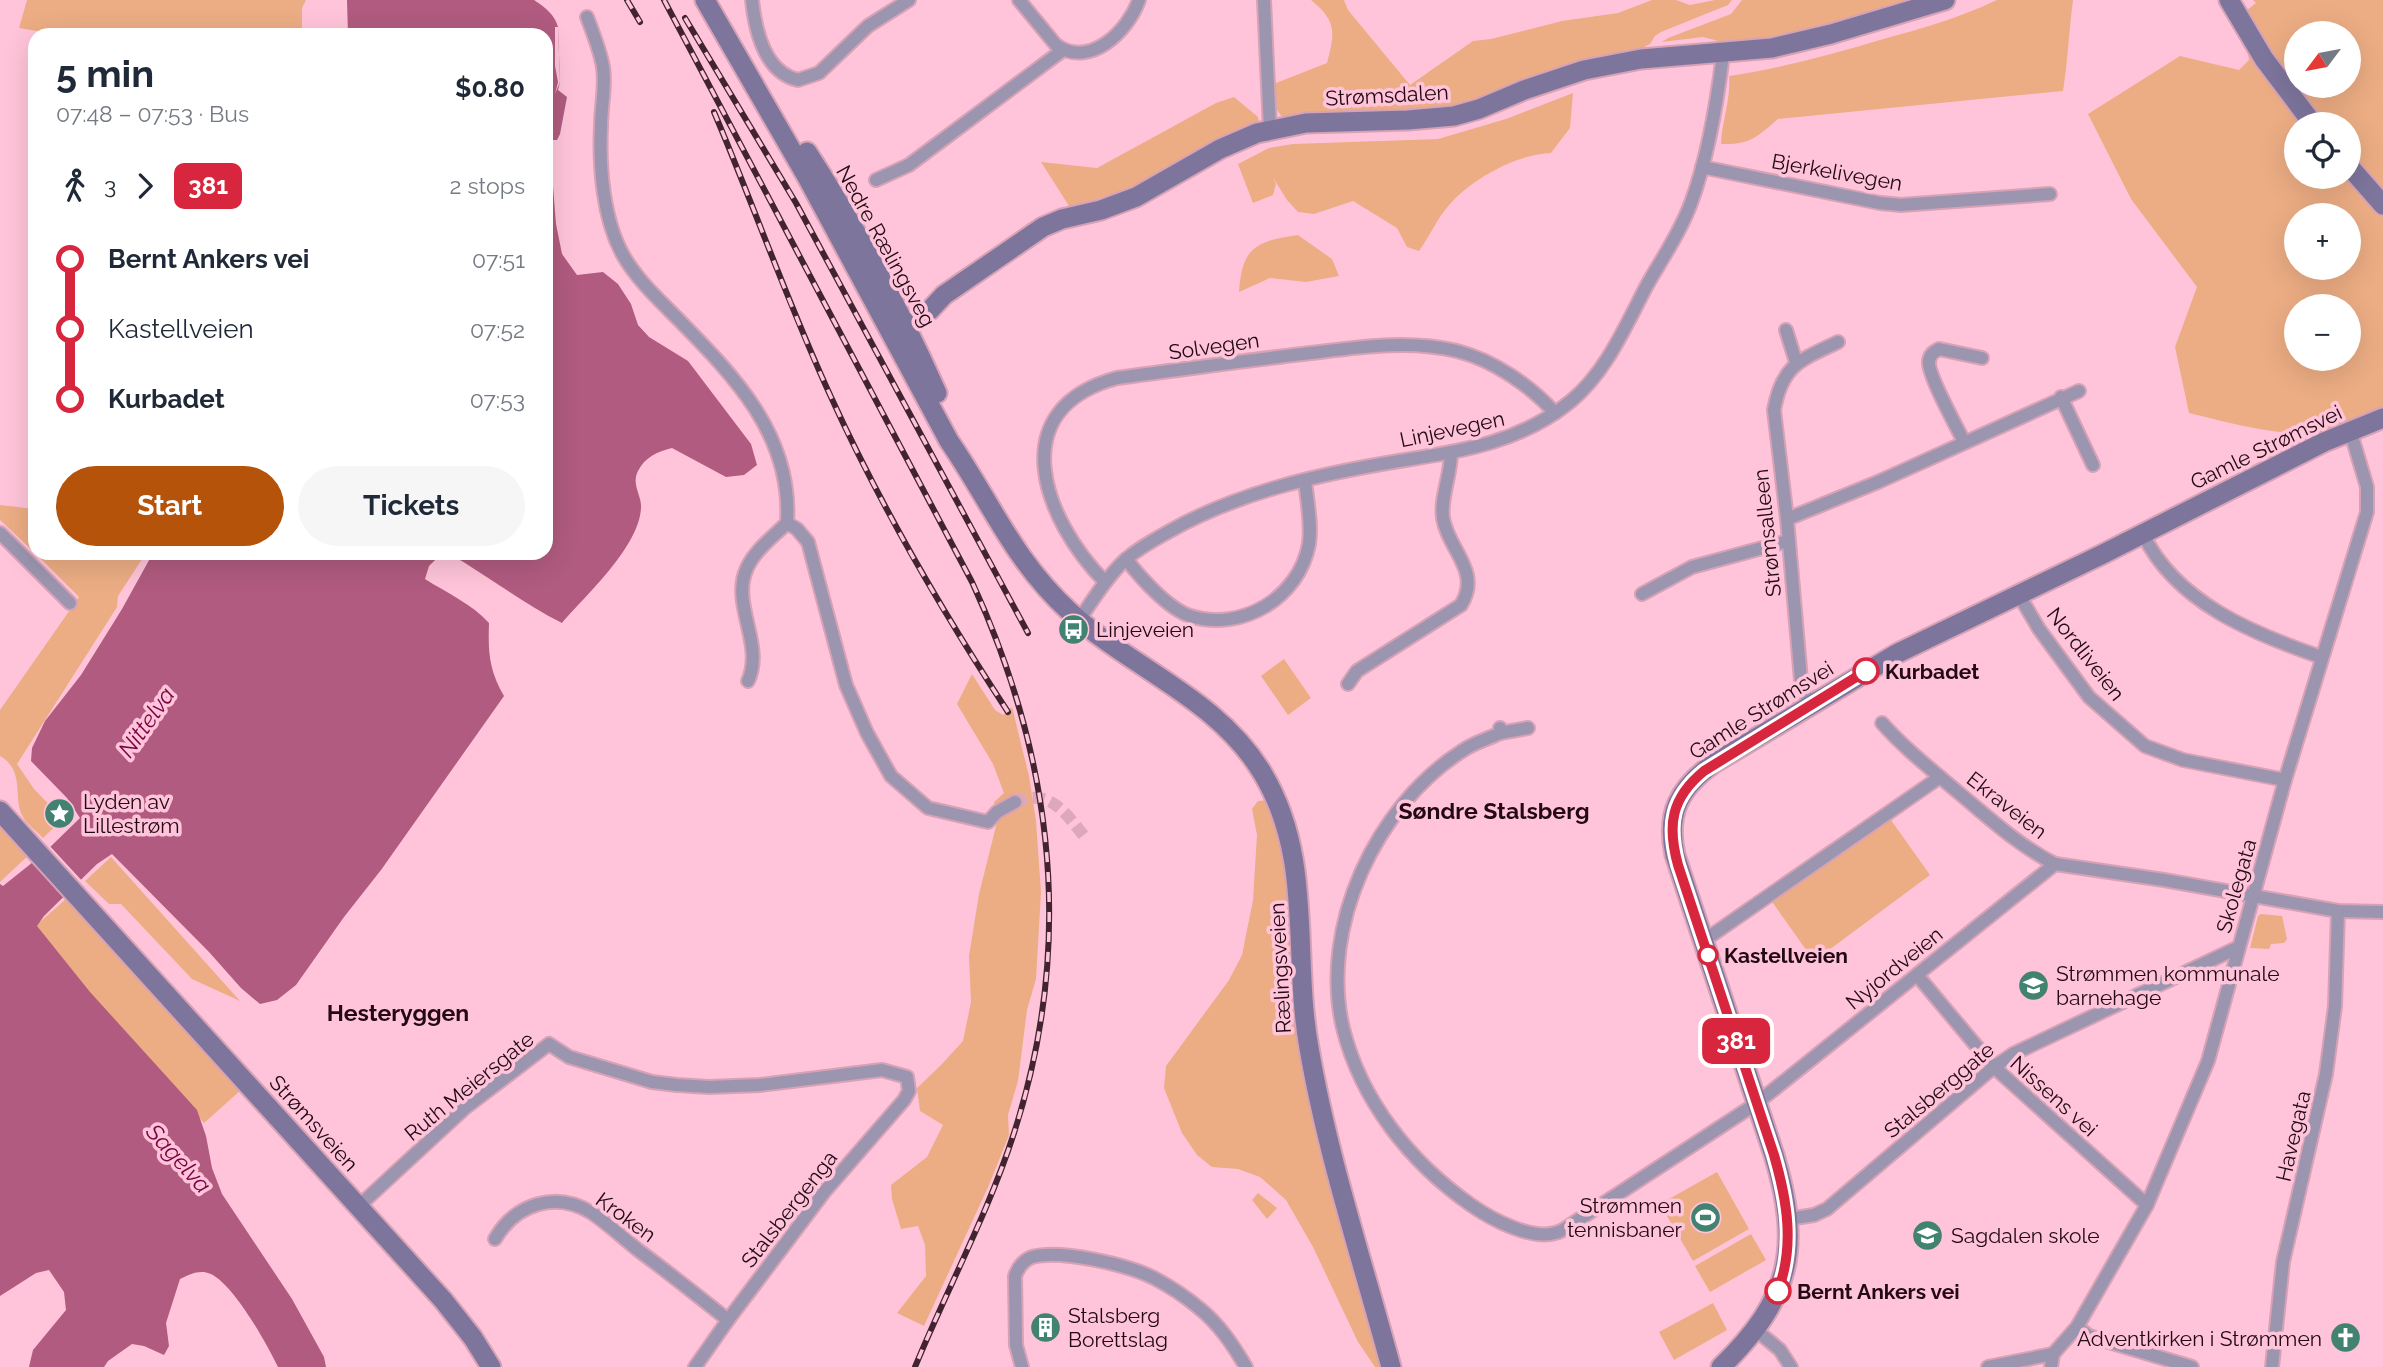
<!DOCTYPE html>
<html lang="en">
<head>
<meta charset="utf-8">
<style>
	body { margin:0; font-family:Raleway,sans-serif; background:#f6f6f7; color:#1f2937; height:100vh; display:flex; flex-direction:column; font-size:26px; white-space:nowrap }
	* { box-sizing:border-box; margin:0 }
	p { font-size:23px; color:#747a83 }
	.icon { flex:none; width:38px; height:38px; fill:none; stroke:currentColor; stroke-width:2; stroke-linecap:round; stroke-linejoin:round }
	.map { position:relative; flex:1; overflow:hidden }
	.panel { position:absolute; left:28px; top:28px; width:525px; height:532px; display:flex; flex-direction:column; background:#fff; border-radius:21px; box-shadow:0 7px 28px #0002 }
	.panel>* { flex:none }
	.badge { padding:0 14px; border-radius:10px; font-size:24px; line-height:46px }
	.needle { width:46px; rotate:238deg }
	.buttons { position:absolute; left:2284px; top:21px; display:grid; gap:14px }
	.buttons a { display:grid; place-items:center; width:77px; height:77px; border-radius:50%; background:#fff; box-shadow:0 7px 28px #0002; font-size:35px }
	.map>.badge { position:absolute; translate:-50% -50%; box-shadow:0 0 0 4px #fff }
	.legs { display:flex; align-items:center; gap:10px; height:77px; padding:0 28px; font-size:23px }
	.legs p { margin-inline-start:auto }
	.summary { display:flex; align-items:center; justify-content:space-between; height:119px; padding:0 28px }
	h1 { font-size:38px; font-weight:700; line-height:52px }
	.button { display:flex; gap:14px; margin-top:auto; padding:14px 28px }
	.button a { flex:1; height:80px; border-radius:42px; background:#b45309; color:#fff; font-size:28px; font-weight:700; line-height:80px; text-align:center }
	.button a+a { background:#f6f6f7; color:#1f2937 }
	ul { padding:0 28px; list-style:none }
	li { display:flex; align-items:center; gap:24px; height:70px; font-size:26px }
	li i { display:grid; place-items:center; width:10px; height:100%; margin:0 9px; background:currentColor }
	li i::after { content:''; width:18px; height:18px; margin:-9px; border:5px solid; border-radius:50%; background:#fff }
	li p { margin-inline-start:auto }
	li:first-child i { background:linear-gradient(#0000 50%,currentColor 0) }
	li:last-child i { background:linear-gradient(currentColor 50%,#0000 0) }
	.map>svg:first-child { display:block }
</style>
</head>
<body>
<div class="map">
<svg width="2383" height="1367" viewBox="0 0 2383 1367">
	<rect width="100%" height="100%" fill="#ffc4d9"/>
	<!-- green -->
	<g fill="#ecad84" fill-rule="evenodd">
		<polygon points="27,0 306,0 302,8 302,35 60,35 19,28"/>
		<path d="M1311 0H1344L1348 10 1410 85 1473 41 1491 39 1562 21 1618 13 1652 0H1676L1690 5 1715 0H1732L1728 5 1661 32 1655 36 1650 44 1633 53 1454 107C1397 114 1339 107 1282 117L1277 110 1271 85 1327 63C1335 33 1337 21 1311 0Z"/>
		<polygon points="1742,0 1912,0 1798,34 1744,42 1722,42 1703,37 1662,42 1668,38 1731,14"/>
		<path d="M1997 0H2073C2069 30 2068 60 2063 91L1778 119C1757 137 1750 145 1721 144 1722 121 1731 99 1729 76 1781 68 1830 55 1880 40 1920 29 1959 18 1997 0Z"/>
		<path d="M2253 0H2383V411C2361 419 2339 428 2316 432 2283 438 2222 421 2189 413L2175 347 2197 287 2131 199 2088 114 2180 56 2239 70 2249 60 2242 14 2256 3ZM2296 33H2348V86H2296ZM2296 124H2348V177H2296ZM2296 215H2348V268H2296ZM2296 306H2348V359H2296Z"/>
		<path d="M1573 93 1570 128 1551 153C1517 154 1472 179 1450 204 1437 218 1430 236 1419 251L1407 247 1397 228 1353 201 1314 214 1298 212 1287 200 1272 176 1276 184 1273 195 1253 203 1238 164 1269 148 1293 144 1438 139 1506 119Z"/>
		<path d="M1234 97 1258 117 1259 123C1215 141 1176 169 1132 187 1111 196 1091 201 1069 206L1041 162 1097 168 1216 103Z"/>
		<path d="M1298 235 1332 259 1339 276 1306 282 1270 278 1239 292C1242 247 1256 241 1298 235Z"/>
		<polygon points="35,416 35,471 28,471"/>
		<polygon points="0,505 35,509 35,553 0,520"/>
		<path d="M35 553H146L118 596 117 607 17 764 34 789 63 819 43 838C37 831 27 825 23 817 12 798 26 771 0 756V710L79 597Z"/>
		<polygon points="1284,659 1311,698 1288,715 1261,676"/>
		<polygon points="972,674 995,710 1003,715 1012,707 1029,776 1036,821 1041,892 1036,979 1027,1010 1018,1081 1008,1115 1009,1135 989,1185 924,1326 897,1313 926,1276 925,1245 918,1226 901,1229 892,1199 891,1185 927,1157 943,1125 920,1111 917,1088 941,1065 963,1041 971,1002 969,956 979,894 997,822 994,802 1004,793 993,764 957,704"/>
		<polygon points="1271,800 1282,821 1296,980 1396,1367 1375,1367 1358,1342 1313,1247 1286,1200 1260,1177 1238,1169 1212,1167 1197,1155 1182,1133 1164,1088 1166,1066 1229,980 1242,955 1253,900 1257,835 1252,809 1258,801"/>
		<polygon points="1886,813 1930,875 1814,961 1768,896"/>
		<polygon points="0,815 32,852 0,882"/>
		<polygon points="111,857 240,1001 192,979 121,904 109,904 85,881"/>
		<polygon points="66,899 241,1090 204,1123 32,929"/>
		<polygon points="2261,914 2282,916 2287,939 2284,943 2271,944 2269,949 2250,948 2258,916"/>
		<polygon points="1717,1172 1749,1229 1693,1261 1660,1204"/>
		<polygon points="1258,1193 1277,1208 1267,1219 1252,1200"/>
		<polygon points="1751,1234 1766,1260 1710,1292 1695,1266"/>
		<polygon points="1713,1303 1727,1330 1674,1360 1659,1332"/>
	</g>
	<!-- water -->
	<g fill="#b05b7f">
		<path d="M347 0H534C545 7 555 15 558 27L560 82 558 90 567 97 560 134 557 140H551L550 149 556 224 562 254 577 275 603 272 618 284 631 304 638 325 649 337 688 361 751 444 757 465 744 475 726 477 672 448C657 452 645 457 638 471 631 485 642 495 641 508 639 547 586 595 562 623 522 603 487 575 448 553H546V541L548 538 546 473 549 454 546 430V35H348Z"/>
		<path d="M153 553H442L429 566 425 579C447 593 472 604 489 623 488 653 489 670 504 696L381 870 344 917 296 985 277 1000 260 1004 241 988 209 952 112 854 97 864 44 916 37 926 90 992 197 1110 206 1136 212 1168 222 1194 292 1299 324 1357 326 1367H278C266 1343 235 1286 211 1274 200 1269 190 1274 180 1279L166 1323 169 1346 164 1355 144 1346 132 1344 108 1361 104 1367H29L33 1350 66 1310 64 1292 49 1270 36 1273 0 1296V884L3 886 43 854 80 818 67 798 31 761 32 748 45 721 81 675 122 609Z"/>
	</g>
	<!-- pier -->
	<g fill="#ffc4d9">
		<polygon points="555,27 558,27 560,82 555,94 558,82 555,66"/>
		<polygon points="48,844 84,883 68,898 41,851"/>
	</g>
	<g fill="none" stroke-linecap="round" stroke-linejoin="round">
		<!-- street-tunnel -->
		<path stroke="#dea8bb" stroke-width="12" stroke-dasharray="12 6" stroke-linecap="butt" d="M1015 802C1049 788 1064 811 1084 836"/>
		<defs>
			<g id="street">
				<path d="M752 0C755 29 764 72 798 80L819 73 868 26 909 0"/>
				<path d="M1019 0 1056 45C1090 69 1128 31 1139 0"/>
				<polyline points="1264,0 1270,129"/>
				<path d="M587 17C593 33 600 50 603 67 606 86 601 106 601 126 599 167 603 219 623 255 636 278 656 297 675 316 732 374 793 434 787 523"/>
				<polyline points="1702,167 1880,203 1901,205 2050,194"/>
				<polyline points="876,180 909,165 1063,50"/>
				<polyline points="1786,330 1796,362"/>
				<polyline points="2061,397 2093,465"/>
				<path d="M1964 442C1957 427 1927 374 1929 361 1930 354 1934 352 1939 349L1982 358"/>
				<polyline points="1787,519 1878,482 2079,391"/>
				<polyline points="787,523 797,529 808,542 846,685 867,733 891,776 928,808 988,822 997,812 1015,802"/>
				<polyline points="0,533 70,603"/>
				<path d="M2143 534C2176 603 2254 634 2321 657"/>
				<path d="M1126 559C1140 577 1167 608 1190 616 1242 632 1299 598 1309 544 1312 524 1307 501 1305 480"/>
				<path d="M1105 582C1043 519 1002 409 1117 378 1179 370 1241 361 1303 354 1354 348 1406 339 1457 351 1493 360 1531 386 1555 413"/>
				<polyline points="1642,594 1692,567 1788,541"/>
				<polyline points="2019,595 2039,629 2089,697 2145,746 2183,760 2285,780"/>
				<path d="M1079 620C1093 600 1106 578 1124 561 1137 549 1152 541 1168 532 1238 492 1320 474 1399 461 1461 451 1520 443 1571 401 1606 372 1625 327 1646 287 1661 260 1680 233 1691 203 1708 157 1717 103 1723 54"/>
				<path d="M748 681C765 644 730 604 747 568 755 550 774 536 787 523"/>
				<path d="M1348 684 1357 671 1461 605C1482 571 1448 550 1443 518 1440 498 1451 475 1451 453"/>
				<path d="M1809 705 1801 680 1787 519 1774 410C1782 365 1800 360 1838 342"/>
				<path d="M1882 723C1905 749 1932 770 1959 793 1989 818 2019 846 2055 864L2164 880 2338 911 2383 912"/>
				<path d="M1500 728V733C1488 739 1473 743 1462 751 1376 806 1319 927 1343 1028 1361 1101 1411 1163 1471 1205 1491 1219 1530 1240 1555 1233 1560 1232 1565 1229 1569 1226L1757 1103 2055 864"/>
				<polyline points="1500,733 1528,728"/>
				<polyline points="1702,939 1712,935 1940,777"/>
				<polyline points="1917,975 1994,1067 2147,1205"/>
				<polyline points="359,1206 465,1108 549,1044 569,1057 652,1082 677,1085 709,1087 760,1085 882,1070 907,1077 909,1091 904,1100 825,1191 728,1320 695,1367"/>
				<polyline points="1788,1219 1814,1215 1827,1209 1994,1067 2013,1054 2239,947"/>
				<path d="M495 1239C516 1203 556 1191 592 1213 608 1224 623 1238 638 1250 669 1273 698 1296 728 1320"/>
				<polyline points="2077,1327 2089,1336 2192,1367"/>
				<polyline points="1756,1330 1780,1350 1791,1367"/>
				<path d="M1022 1367 1016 1345 1015 1276C1018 1268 1024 1260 1032 1257 1061 1249 1128 1265 1154 1278 1169 1286 1186 1297 1199 1308 1219 1324 1233 1345 1246 1367"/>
				<polyline points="1988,1367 2053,1354"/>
				<polyline points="2051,1367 2053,1354 2077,1327 2147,1205 2208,1061 2285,780 2367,512 2367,487 2350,430"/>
				<polyline points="2272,1367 2283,1262 2326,1074 2335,1006 2338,911"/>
			</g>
			<g id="secondary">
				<path d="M705 0 807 177 949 441C991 502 1013 560 1070 612 1132 669 1218 698 1263 774 1314 860 1292 954 1309 1048 1327 1154 1363 1263 1391 1367"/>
				<polyline points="2229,0 2264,59 2313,124"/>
				<path d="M807 152C855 226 901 312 937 393"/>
				<polyline points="2348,165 2383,205"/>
				<polyline points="889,328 906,327 912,324 930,310 944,295 1043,227 1062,219 1101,210 1136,197 1220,149 1257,133 1306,123 1408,120 1454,116 1479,109 1524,90 1584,70 1641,59 1772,48 1831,34 1945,0"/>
				<polyline points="0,811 443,1300 473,1338 491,1367"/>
				<path d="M1721 1367C1791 1299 1802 1248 1774 1155L1675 855C1666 813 1679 788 1714 763L1898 653 2103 554 2324 442 2383 418"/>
			</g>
		</defs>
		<!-- street casing -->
		<use href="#street" stroke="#d7a2b6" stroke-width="16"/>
		<!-- secondary casing -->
		<use href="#secondary" stroke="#d7a2b6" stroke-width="23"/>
		<!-- street -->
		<use href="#street" stroke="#9b95b0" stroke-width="12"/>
		<!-- secondary -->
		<use href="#secondary" stroke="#7e759d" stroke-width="19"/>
		<defs>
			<g id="rail">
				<polyline points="627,0 640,22"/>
				<path d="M664 0 972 582C1054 760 1075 944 1014 1133 988 1214 947 1289 915 1367"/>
				<polyline points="685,18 796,203 1028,633"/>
				<path d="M714 112C754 206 788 304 831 397 881 507 942 611 1008 712"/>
			</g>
		</defs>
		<!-- rail casing -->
		<use href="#rail" stroke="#422430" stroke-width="6"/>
		<!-- rail -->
		<use href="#rail" stroke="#ffc4d9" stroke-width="3.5" stroke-dasharray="10" stroke-linecap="butt"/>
	</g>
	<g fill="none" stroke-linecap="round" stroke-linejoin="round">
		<defs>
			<path id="line-1" d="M1778 1291C1795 1245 1787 1200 1774 1155L1678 865C1667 825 1671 798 1704 771L1866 671"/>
		</defs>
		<!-- line-1 casing -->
		<use href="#line-1" stroke="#fff" stroke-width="16"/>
		<!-- line-1 -->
		<use href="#line-1" stroke="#d7263d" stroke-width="10"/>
	</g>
	<!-- icons -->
	<defs>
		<symbol id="bus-disc" viewBox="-11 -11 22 22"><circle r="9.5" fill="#418271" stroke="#ffc4d9"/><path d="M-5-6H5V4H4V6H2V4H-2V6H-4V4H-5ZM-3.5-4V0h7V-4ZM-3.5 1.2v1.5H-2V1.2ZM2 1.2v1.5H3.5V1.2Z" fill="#fff"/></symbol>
		<symbol id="sight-disc" viewBox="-11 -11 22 22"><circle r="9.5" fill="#418271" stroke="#ffc4d9"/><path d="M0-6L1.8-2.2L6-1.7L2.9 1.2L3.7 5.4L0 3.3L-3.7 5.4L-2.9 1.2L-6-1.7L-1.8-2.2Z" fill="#fff"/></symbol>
		<symbol id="school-disc" viewBox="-11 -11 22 22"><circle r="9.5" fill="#418271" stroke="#ffc4d9"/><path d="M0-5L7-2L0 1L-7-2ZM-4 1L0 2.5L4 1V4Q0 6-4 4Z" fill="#fff"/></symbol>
		<symbol id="stadium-disc" viewBox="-11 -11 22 22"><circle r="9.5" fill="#418271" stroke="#ffc4d9"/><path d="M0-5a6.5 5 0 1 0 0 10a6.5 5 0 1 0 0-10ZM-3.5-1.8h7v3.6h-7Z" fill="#fff"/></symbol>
		<symbol id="building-disc" viewBox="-11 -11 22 22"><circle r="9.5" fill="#418271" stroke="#ffc4d9"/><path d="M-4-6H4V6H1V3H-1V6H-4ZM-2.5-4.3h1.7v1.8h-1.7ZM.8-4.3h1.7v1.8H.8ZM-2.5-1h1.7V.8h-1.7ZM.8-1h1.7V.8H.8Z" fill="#fff"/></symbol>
		<symbol id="church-disc" viewBox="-11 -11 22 22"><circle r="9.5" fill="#418271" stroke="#ffc4d9"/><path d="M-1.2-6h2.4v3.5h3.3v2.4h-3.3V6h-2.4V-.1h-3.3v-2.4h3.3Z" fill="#fff"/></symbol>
	</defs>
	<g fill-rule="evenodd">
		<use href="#bus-disc" x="1056" y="612" width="35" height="35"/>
		<use href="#sight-disc" x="42" y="796" width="35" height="35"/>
		<use href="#school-disc" x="2016" y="968" width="35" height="35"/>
		<use href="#stadium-disc" x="1688" y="1200" width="35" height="35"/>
		<use href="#school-disc" x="1910" y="1218" width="35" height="35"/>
		<use href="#building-disc" x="1028" y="1310" width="35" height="35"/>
		<use href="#church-disc" x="2328" y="1320" width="35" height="35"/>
	</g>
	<!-- markers -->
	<g fill="#fff" stroke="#d7263d" stroke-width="3.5">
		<circle cx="1866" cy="671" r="12"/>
		<circle cx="1708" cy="955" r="9"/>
		<circle cx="1778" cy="1291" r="12"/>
	</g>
	<g text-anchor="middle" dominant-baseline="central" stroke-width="7" stroke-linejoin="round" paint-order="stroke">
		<!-- street labels -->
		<g font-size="21" fill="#220914" stroke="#ffc4d9">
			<text transform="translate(1387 95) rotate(-3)">Strømsdalen</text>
			<text transform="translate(1837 172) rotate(10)">Bjerkelivegen</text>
			<text transform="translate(886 246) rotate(61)">Nedre Rælingsveg</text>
			<text transform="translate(1214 346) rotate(-8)">Solvegen</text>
			<text transform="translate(1452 429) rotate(-12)">Linjevegen</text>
			<text transform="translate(2266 447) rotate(-26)">Gamle Strømsvei</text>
			<text transform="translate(1767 533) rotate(-96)">Strømsalleen</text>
			<text transform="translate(2086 654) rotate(52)">Nordliveien</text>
			<text transform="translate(1761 710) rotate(-32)">Gamle Strømsvei</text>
			<text transform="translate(2007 805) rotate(38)">Ekraveien</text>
			<text transform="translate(2236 886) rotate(-74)">Skolegata</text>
			<text transform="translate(1280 968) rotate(-93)">Rælingsveien</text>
			<text transform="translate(1894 968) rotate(-39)">Nyjordveien</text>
			<text transform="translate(469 1086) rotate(-39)">Ruth Meiersgate</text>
			<text transform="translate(1939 1090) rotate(-40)">Stalsberggate</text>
			<text transform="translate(2054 1096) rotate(42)">Nissens vei</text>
			<text transform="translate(314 1123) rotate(48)">Strømsveien</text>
			<text transform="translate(2293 1136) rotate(-77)">Havegata</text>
			<text transform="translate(789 1209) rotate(-52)">Stalsbergenga</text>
			<text transform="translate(626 1217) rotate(36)">Kroken</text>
		</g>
		<!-- poi labels -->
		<g font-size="21" fill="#220914" stroke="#ffc4d9" text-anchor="start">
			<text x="1096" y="629">Linjeveien</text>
			<text x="83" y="801">Lyden av<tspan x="83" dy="24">Lillestrøm</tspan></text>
			<text x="2056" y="973">Strømmen kommunale<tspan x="2056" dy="24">barnehage</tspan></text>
			<text x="1682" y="1205" text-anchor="end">Strømmen<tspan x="1682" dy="24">tennisbaner</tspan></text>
			<text x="1951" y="1235">Sagdalen skole</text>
			<text x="1068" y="1315">Stalsberg<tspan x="1068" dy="24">Borettslag</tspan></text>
			<text x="2322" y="1338" text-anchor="end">Adventkirken i Strømmen</text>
		</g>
		<!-- stop labels -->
		<g font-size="21" font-weight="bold" fill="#220914" stroke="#ffc4d9" text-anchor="start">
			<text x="1885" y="671">Kurbadet</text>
			<text x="1724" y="955">Kastellveien</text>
			<text x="1797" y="1291">Bernt Ankers vei</text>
		</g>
		<!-- water labels -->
		<g font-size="23" font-style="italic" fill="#740343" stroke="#ffc4d9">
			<text transform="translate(146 722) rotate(-55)">Nittelva</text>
			<text transform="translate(179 1158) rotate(48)">Sagelva</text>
		</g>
		<!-- neighbourhood labels -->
		<g font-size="23" font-weight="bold" fill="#220914" stroke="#ffc4d9">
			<text x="1494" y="810">Søndre Stalsberg</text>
			<text x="398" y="1012">Hesteryggen</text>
		</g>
	</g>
</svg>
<div class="buttons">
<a><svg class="needle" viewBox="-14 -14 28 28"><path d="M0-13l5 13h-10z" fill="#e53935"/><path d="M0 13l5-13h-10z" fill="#747a83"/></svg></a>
<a><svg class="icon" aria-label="locate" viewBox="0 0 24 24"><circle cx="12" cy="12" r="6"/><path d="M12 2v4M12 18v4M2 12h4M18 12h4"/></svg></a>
<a>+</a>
<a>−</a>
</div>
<b class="badge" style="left:1736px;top:1041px;background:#d7263d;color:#fff">381</b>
<section class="panel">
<div class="summary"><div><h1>5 min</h1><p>07:48 – 07:53 · Bus</p></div><b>$0.80</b></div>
<div class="legs"><svg class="icon" aria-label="walk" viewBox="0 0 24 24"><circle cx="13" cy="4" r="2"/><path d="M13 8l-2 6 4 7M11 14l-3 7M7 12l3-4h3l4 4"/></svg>3<svg class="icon" aria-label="forward" viewBox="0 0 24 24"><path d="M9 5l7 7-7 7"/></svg><b class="badge" style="background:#d7263d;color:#fff">381</b><p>2 stops</p></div>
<ul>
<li><i style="color:#d7263d"></i><b>Bernt Ankers vei</b><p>07:51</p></li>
<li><i style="color:#d7263d"></i><span>Kastellveien</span><p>07:52</p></li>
<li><i style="color:#d7263d"></i><b>Kurbadet</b><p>07:53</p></li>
</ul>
<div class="button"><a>Start</a><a>Tickets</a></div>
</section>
</div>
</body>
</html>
